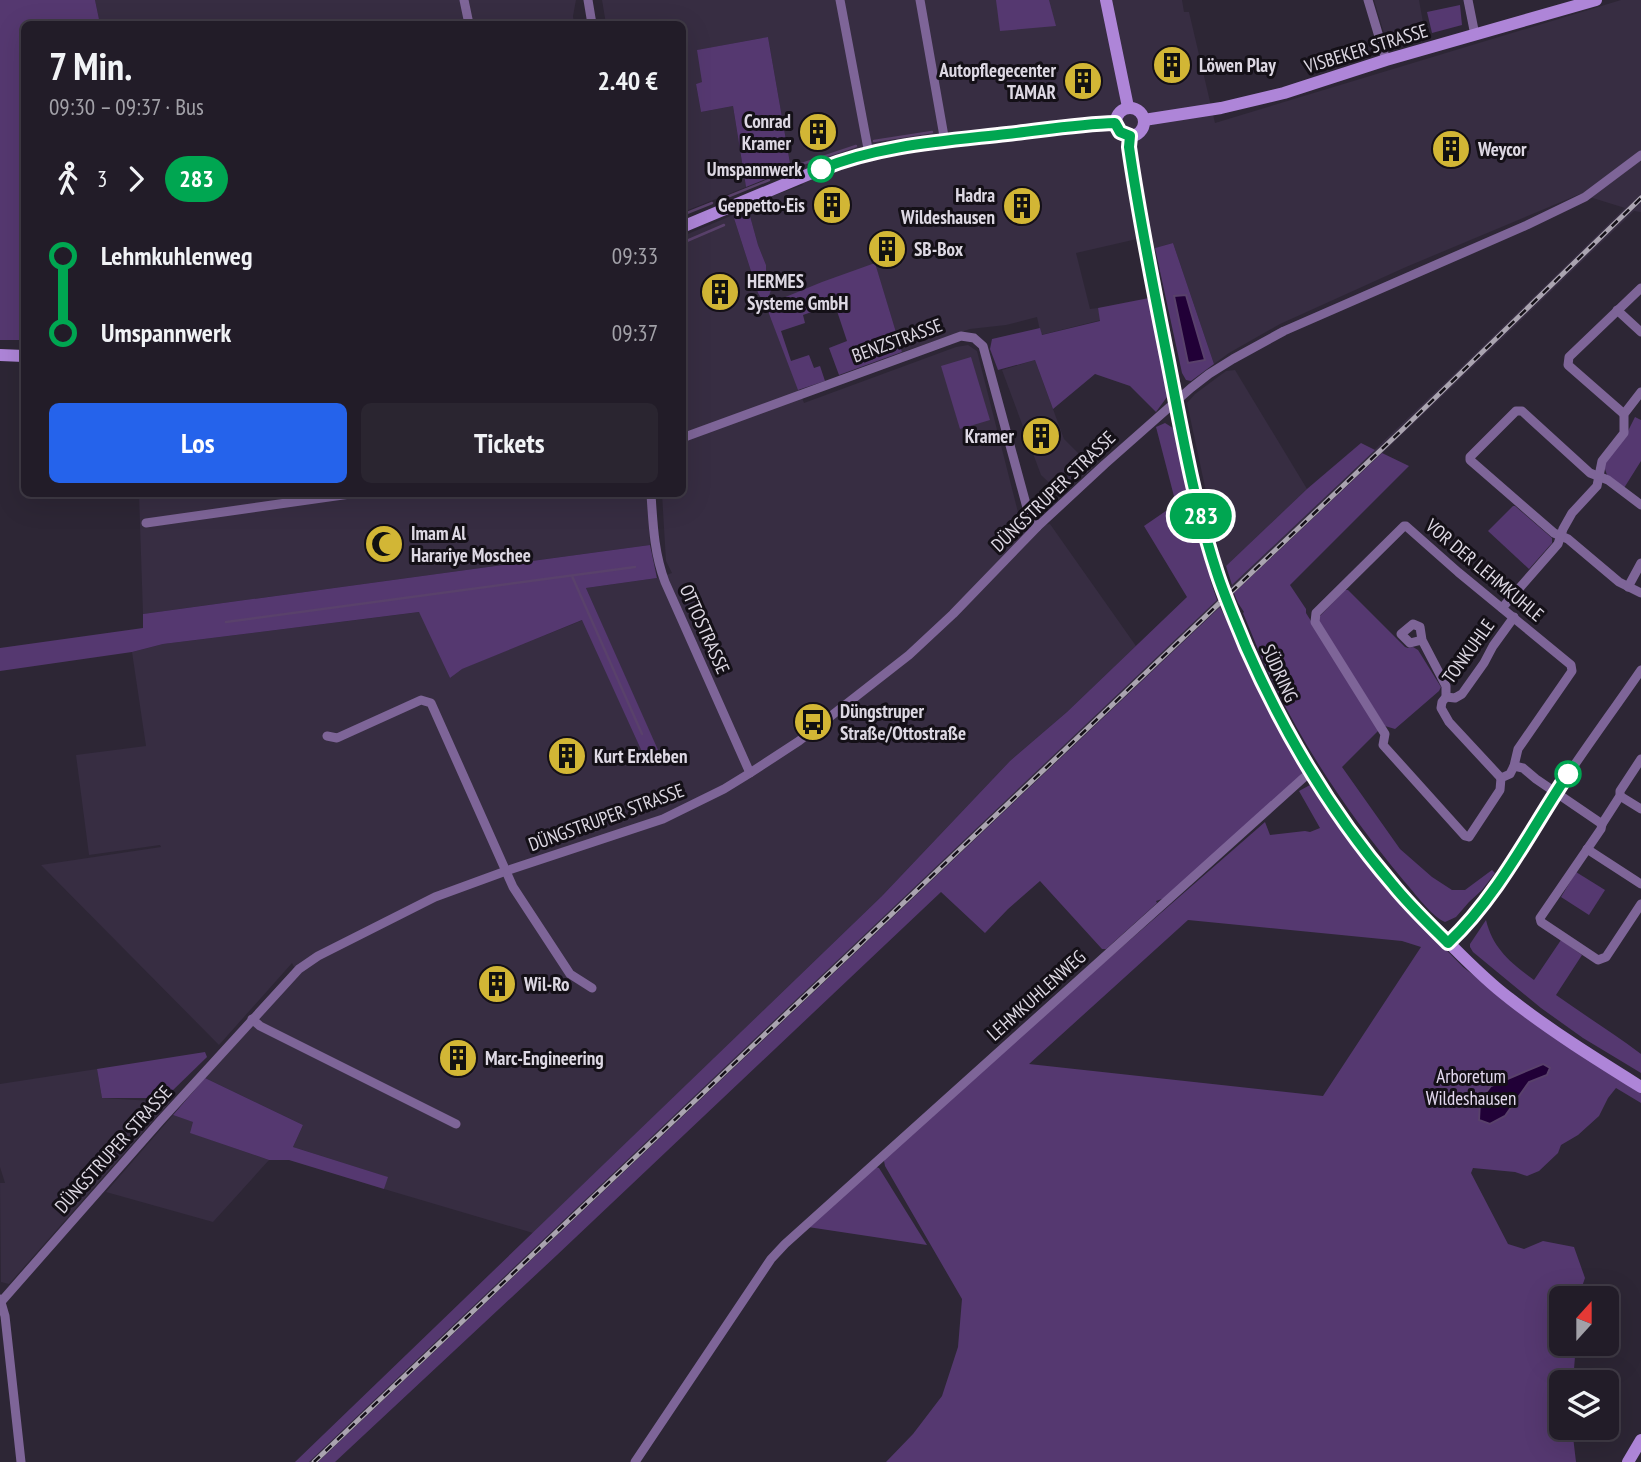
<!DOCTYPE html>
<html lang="de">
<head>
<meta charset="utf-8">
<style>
	body { margin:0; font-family:"PT Sans Narrow",sans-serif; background:#2a2530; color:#f1f3f6; height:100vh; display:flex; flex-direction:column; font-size:26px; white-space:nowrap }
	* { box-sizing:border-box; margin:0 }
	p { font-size:23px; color:#a2a1a8 }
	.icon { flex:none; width:38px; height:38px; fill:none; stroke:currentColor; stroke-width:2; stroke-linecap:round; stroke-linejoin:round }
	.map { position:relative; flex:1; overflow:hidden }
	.sheet { position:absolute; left:21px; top:21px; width:665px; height:476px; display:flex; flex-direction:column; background:#221c28; border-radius:10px; box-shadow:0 7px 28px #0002,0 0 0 2px #3f3a45 }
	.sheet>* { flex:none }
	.badge { padding:0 14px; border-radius:23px; font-size:24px; line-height:46px }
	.needle { width:46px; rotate:21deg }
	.buttons { position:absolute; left:1549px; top:1286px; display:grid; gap:14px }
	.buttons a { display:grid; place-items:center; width:70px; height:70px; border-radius:10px; background:#221c28; box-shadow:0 7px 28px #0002,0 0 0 2px #3f3a45; font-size:35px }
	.map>.badge { position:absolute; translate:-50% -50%; box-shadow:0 0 0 4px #fff }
	.legs { display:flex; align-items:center; gap:10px; height:77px; padding:0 28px; font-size:23px }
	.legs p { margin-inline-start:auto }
	.overview { display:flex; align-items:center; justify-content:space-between; height:119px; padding:0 28px }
	h1 { font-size:38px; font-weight:700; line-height:52px }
	.cta { display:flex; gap:14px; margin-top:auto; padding:14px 28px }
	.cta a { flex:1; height:80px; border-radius:10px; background:#2563eb; color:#fff; font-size:28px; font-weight:700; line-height:80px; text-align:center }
	.cta a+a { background:#2a2530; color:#f1f3f6 }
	ul { padding:0 28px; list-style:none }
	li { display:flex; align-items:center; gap:24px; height:77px; font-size:26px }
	li i { display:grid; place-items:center; width:10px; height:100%; margin:0 9px; background:currentColor }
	li i::after { content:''; width:18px; height:18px; margin:-9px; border:5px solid; border-radius:50%; background:#221c28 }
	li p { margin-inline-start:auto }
	li:first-child i { background:linear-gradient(#0000 50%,currentColor 0) }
	li:last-child i { background:linear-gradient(currentColor 50%,#0000 0) }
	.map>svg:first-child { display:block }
</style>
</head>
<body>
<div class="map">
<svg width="1641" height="1462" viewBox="0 0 1641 1462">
	<rect width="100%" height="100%" fill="#2d2635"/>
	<!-- built -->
	<g fill="#372d42">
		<polygon points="95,0 576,0 573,16 574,24 100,24"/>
		<polygon points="602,0 1182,0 1184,12 1189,12 1215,123 1621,0 1641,0 1641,212 1634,211 1454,385 372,1412 318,1462 309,1462 1449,379 1625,208 1580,194 1406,267 1280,324 1229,353 1214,364 1173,243 1155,248 1137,239 1076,253 1090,309 1098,308 1101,320 1041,335 1037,317 1006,325 970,329 902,352 875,264 766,306 804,403 956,347 968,345 977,351 1022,528 1050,524 1136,646 1067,712 1010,761 882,896 533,1233 384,1189 387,1177 293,1147 303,1125 205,1078 298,975 292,963 219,1045 41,865 161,847 160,845 89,855 76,755 146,746 132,652 163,644 420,612 450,678 461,669 583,620 648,765 661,759 586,588 657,578 672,573 666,561 662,494 682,494 683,236 733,215 758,293 771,290 766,276 766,265 758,245 747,205 803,185 791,169 768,37 698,50 703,82 696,84 701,112 733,106 746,187 683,212 682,24 606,24"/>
		<polygon points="1374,0 1419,0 1426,39 1400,47 1395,48 1387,43"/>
		<polygon points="1035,360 1064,439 1093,468 1061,494 1041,475 1002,370"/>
		<polygon points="1235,370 1307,489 1226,566 1223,566 1220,557 1187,403 1195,394 1226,371"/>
		<polygon points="139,494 648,494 650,545 143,614"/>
		<polygon points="97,1069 102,1098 170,1102 157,1116 9,1284 1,1282 0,1183 5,1183 0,1167 0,1084"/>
		<polygon points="173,1115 194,1122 191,1133 269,1160 213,1222 106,1192"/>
	</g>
	<!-- green -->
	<g fill="#553870" fill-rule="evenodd">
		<polygon points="0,0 95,0 100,24 24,24 24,340 0,340"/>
		<polygon points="996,0 1049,0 1056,26 1000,31"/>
		<polygon points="1460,5 1462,25 1432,33 1427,12"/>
		<polygon points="768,37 791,169 746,187 733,106 701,112 696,84 702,82 697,50"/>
		<polygon points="747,205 758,245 766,265 766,276 771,290 766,305 822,282 875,263 902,352 839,375 829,348 847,341 833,299 821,303 823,308 803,315 805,323 781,331 791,361 809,355 814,368 820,366 825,381 798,390 766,306 758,293 732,212"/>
		<path d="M1173 243 1214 364 1191 381 1186 380 1182 373 1155 248ZM1174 296 1205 360 1188 363Z"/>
		<polygon points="1149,298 1166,383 1167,397 1156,412 1130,386 1095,374 1053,409 1035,360 998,370 990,349 992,339 1040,328 1042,335 1100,321 1098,308"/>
		<polygon points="971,357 990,420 960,429 941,366"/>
		<polygon points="1635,417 1641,420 1641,461 1624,488 1607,475 1604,466 1606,461 1625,437"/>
		<polygon points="1165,423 1173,428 1212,574 1210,579 1217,600 309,1462 295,1462 882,896 1010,761 1067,712 1187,597 1144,526 1176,504 1156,427"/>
		<polygon points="1361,443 1375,450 1232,585 1226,566 1307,489"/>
		<path d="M1382 453 1409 466 1290 585 1306 609V613L1379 730 1342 767 1400 849 1432 877 1452 890H1465L1492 870 1495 873 1482 890 1469 902 1456 917 1445 922C1432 917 1414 892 1404 881 1354 821 1309 756 1275 686 1263 662 1253 637 1243 613L1244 612 1238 603 1234 593Z"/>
		<polygon points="1513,506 1515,506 1552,538 1552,543 1529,569 1488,531"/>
		<polygon points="650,545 657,578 586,588 662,759 648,765 582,620 462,669 450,678 419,612 163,644 132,652 0,671 0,648 143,628 143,614"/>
		<polygon points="1345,590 1348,590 1405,647 1408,648 1413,647 1418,650 1441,687 1439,691 1395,729 1385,726 1318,621 1319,617"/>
		<polygon points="1220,607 1273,713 1304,769 1300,776 1165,898 1156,901 1157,903 1106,949 1102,949 1040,881 1008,909 985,933 941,892 557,1255 335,1462 318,1462"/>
		<path d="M1310 785 1337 819 1364 859 1406 909 1463 967 1532 1021 1641 1092V1103L1616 1088 1608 1098 1599 1116 1578 1135 1561 1145 1558 1153 1539 1171 1527 1176 1515 1172 1473 1168 1471 1173 1508 1244 1524 1249 1543 1241 1574 1247 1585 1278 1578 1298H1561V1344H1576L1573 1382H1561V1428H1572L1576 1462H886L913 1434 942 1396 958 1347 962 1299 885 1166 884 1161 886 1156 1059 1002 1265 822 1270 835 1305 831 1310 832 1320 828 1299 791ZM1188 920 1402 941 1421 947 1323 1096 1029 1064Z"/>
		<polygon points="1576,872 1605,890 1589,915 1561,897"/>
		<path d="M1486 920C1493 949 1511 963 1534 980L1561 940 1582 955 1556 995C1584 1015 1613 1033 1641 1054V1073L1583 1038 1541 1008 1473 952 1470 947V944Z"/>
		<polygon points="205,1052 207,1057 170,1093 152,1098 102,1098 97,1069"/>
		<polygon points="205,1078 303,1125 293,1147 388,1177 384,1189 289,1160 269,1160 190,1133 193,1122 173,1115"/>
		<polygon points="876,1167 879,1168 927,1245 808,1227"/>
	</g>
	<!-- water -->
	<g fill="#210037" stroke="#59416b" stroke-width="2">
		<polygon points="1186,295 1205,360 1188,363 1174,296"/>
		<polygon points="1543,1064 1550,1068 1547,1075 1529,1082 1505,1116 1490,1124 1479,1120 1480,1100 1491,1086"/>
	</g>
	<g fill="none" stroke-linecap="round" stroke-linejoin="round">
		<!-- stream -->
		<g stroke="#59416b" stroke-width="2.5">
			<polyline points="874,141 932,132"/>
			<polyline points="787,171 802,164 856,146"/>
			<polyline points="722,199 769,180"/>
			<polyline points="682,215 712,203"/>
			<polyline points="682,243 724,225"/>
			<polyline points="572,576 642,734"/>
			<polyline points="226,622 635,567"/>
		</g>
		<!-- street -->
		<g stroke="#7e6598" stroke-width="9">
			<polyline points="464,0 469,24"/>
			<polyline points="588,0 592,24"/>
			<polyline points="840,0 869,154"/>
			<polyline points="920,0 945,142"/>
			<polyline points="1368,0 1386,60"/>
			<polyline points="1468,0 1475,35"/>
			<polyline points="1617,310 1641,332"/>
			<polyline points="1624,414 1568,365 1569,357 1641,288"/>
			<polyline points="682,438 961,336 974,338 983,346 1029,515 1037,527"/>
			<path d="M651 494C653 524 654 553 665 582L750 773"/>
			<polyline points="1641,505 1608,480 1590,473 1522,411 1516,411 1470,457 1470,460 1554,533 1568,539 1619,582 1641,593"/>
			<polyline points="146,523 350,494"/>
			<polygon points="1404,526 1406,526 1458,572 1571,665 1572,671 1518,749 1514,766 1510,774 1501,778 1500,790 1469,837 1465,836 1383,745 1385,734 1315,622 1316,613"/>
			<polyline points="1628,587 1641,563"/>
			<polyline points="1502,608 1558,544 1563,529 1572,513 1597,486 1602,461 1624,433 1624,414 1641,392"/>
			<polyline points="1422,640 1410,643 1401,634 1413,624 1420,627 1422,640 1446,686 1446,697 1442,702 1441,708 1449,722 1501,778"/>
			<polyline points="1446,697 1455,698 1462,694 1484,663 1493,646 1514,617"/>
			<polyline points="327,736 337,738 421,700 431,703 513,887 570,974 592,988"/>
			<polyline points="1514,766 1523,768 1536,779 1602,824 1601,829 1540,918 1541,922 1598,960 1606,957 1641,904"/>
			<polyline points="1620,796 1641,809"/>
			<polyline points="1602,824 1620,796 1620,791 1641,759"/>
			<polyline points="1587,849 1641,884"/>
			<path d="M1448 943C1490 903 1518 851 1549 803 1578 758 1610 715 1641 670"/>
			<polyline points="252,1019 260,1026 456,1124"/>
			<polyline points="0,1299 5,1316 21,1462"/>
			<polyline points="0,1303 161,1120 299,969 318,956 435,897 506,871 663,819 724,789 750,773 799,741 909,655 953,614 1037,527 1105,464 1191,388 1209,374 1233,359 1284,331 1527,225 1585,197 1641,155"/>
			<polyline points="635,1462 771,1259 785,1244 1310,772"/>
		</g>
		<!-- secondary -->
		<g stroke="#ae85d8" stroke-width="12">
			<polyline points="1106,0 1128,107"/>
			<circle cx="1130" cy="122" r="14"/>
			<polyline points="1144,120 1221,108 1284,93 1386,60 1596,0"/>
			<path d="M1130 136 1129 147C1140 217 1153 286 1167 356 1181 429 1195 502 1217 574"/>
			<polyline points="682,227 826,167 869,154 900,148 968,138 1115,123"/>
			<polyline points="0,355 24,356"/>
			<path d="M1230 611C1247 648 1262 686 1281 722 1324 803 1378 872 1443 937 1464 958 1485 980 1509 998 1551 1031 1596 1059 1641 1087"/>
			<polyline points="1628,1462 1641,1440"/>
		</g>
		<defs>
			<polyline id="rail" points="314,1462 1403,429 1641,198"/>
		</defs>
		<!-- rail casing -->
		<use href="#rail" stroke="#aaa4b0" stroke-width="5"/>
		<!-- rail -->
		<use href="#rail" stroke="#141017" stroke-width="2.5" stroke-dasharray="8" stroke-linecap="butt"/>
		<!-- secondary-bridge -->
		<polyline stroke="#ae85d8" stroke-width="12" points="1217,574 1230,611"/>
	</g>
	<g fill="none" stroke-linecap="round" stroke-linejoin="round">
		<defs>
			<path id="line-1" d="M821 169C879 145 945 141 1007 134 1043 130 1079 124 1115 123L1120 132 1130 136 1129 147C1139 217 1153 286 1167 356 1181 427 1194 504 1217 573 1225 598 1236 622 1246 647 1284 733 1331 813 1393 885 1410 906 1429 924 1448 943 1498 896 1530 831 1568 774"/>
		</defs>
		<!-- line-1 casing -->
		<use href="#line-1" stroke="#fff" stroke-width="16"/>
		<!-- line-1 -->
		<use href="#line-1" stroke="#00a651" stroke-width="10"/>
	</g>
	<!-- icons -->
	<defs>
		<symbol id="building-disc" viewBox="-11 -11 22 22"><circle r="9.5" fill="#d2b635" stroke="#141017"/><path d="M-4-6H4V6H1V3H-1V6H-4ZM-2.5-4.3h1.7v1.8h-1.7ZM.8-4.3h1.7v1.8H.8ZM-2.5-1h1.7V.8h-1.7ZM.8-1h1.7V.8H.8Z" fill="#111"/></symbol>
		<symbol id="mosque-disc" viewBox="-11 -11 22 22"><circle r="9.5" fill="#d2b635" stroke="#141017"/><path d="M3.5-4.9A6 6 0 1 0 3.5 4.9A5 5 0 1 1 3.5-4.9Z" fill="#111"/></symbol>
		<symbol id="bus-disc" viewBox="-11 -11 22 22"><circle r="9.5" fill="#d2b635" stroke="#141017"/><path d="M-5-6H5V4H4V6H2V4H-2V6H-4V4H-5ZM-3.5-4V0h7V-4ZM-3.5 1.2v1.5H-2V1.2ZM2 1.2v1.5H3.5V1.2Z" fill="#111"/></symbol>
	</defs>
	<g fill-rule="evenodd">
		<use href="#building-disc" x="1150" y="43" width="44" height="44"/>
		<use href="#building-disc" x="1061" y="59" width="44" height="44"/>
		<use href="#building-disc" x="796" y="110" width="44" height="44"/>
		<use href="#building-disc" x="1429" y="127" width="44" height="44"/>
		<use href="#building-disc" x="810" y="183" width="44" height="44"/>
		<use href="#building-disc" x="1000" y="184" width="44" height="44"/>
		<use href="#building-disc" x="865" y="227" width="44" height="44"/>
		<use href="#building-disc" x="698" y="270" width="44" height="44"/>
		<use href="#building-disc" x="1019" y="414" width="44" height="44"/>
		<use href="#mosque-disc" x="362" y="522" width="44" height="44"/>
		<use href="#bus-disc" x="791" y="700" width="44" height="44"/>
		<use href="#building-disc" x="545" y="734" width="44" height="44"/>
		<use href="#building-disc" x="475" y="962" width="44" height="44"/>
		<use href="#building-disc" x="436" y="1036" width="44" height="44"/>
	</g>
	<!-- markers -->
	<g fill="#fff" stroke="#00a651" stroke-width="3.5">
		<circle cx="821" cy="169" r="12"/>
		<circle cx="1568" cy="774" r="12"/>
	</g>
	<g text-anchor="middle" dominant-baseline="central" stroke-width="6" stroke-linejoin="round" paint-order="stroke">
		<!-- street labels -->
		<g font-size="19" fill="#ddd8e3" stroke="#141017">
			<text transform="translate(1366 48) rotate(-17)">VISBEKER STRASSE</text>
			<text transform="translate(897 340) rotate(-20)">BENZSTRASSE</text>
			<text transform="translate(1053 491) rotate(-44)">DÜNGSTRUPER STRASSE</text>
			<text transform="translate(1485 570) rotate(40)">VOR DER LEHMKUHLE</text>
			<text transform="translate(705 629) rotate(66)">OTTOSTRASSE</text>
			<text transform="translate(1468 651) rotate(-54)">TONKUHLE</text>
			<text transform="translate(1280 673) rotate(65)">SÜDRING</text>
			<text transform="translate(606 817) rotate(-20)">DÜNGSTRUPER STRASSE</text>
			<text transform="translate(1036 995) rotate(-42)">LEHMKUHLENWEG</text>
			<text transform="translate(113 1149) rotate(-48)">DÜNGSTRUPER STRASSE</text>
		</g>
		<!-- poi labels -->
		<g font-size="19" font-weight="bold" fill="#ddd8e3" stroke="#141017" text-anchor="start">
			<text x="1199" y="65">Löwen Play</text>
			<text x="1056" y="70" text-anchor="end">Autopflegecenter<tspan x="1056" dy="22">TAMAR</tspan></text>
			<text x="791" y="121" text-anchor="end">Conrad<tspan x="791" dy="22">Kramer</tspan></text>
			<text x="1478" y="149">Weycor</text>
			<text x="995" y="195" text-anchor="end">Hadra<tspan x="995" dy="22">Wildeshausen</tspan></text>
			<text x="805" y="205" text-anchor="end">Geppetto-Eis</text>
			<text x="914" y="249">SB-Box</text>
			<text x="747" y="281">HERMES<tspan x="747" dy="22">Systeme GmbH</tspan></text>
			<text x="1014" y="436" text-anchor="end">Kramer</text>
			<text x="411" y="533">Imam Al<tspan x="411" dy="22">Harariye Moschee</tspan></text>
			<text x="840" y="711">Düngstruper<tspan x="840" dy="22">Straße/Ottostraße</tspan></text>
			<text x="594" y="756">Kurt Erxleben</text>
			<text x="524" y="984">Wil-Ro</text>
			<text x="485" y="1058">Marc-Engineering</text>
		</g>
		<!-- stop labels -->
		<g font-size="19" font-weight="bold" fill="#ddd8e3" stroke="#141017" text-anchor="end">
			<text x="802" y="169">Umspannwerk</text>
		</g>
		<!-- park labels -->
		<g font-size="19" fill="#e3d9ef" stroke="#141017">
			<text x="1471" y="1076">Arboretum<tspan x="1471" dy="22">Wildeshausen</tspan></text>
		</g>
	</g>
</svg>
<div class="buttons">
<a><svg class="needle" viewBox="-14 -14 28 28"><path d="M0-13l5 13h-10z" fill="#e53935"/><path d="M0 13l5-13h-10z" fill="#a2a1a8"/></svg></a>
<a><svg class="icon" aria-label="layers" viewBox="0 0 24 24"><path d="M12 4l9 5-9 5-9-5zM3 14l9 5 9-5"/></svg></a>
</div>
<b class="badge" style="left:1201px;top:516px;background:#00a651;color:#fff">283</b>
<section class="sheet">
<div class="overview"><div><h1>7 Min.</h1><p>09:30 – 09:37 · Bus</p></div><b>2.40 €</b></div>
<div class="legs"><svg class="icon" aria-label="walk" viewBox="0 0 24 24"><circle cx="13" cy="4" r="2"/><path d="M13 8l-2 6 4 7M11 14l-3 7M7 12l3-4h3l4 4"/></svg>3<svg class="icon" aria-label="forward" viewBox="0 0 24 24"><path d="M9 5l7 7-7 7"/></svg><b class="badge" style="background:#00a651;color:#fff">283</b></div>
<ul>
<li><i style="color:#00a651"></i><b>Lehmkuhlenweg</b><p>09:33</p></li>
<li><i style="color:#00a651"></i><b>Umspannwerk</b><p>09:37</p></li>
</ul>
<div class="cta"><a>Los</a><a>Tickets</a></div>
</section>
</div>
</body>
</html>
